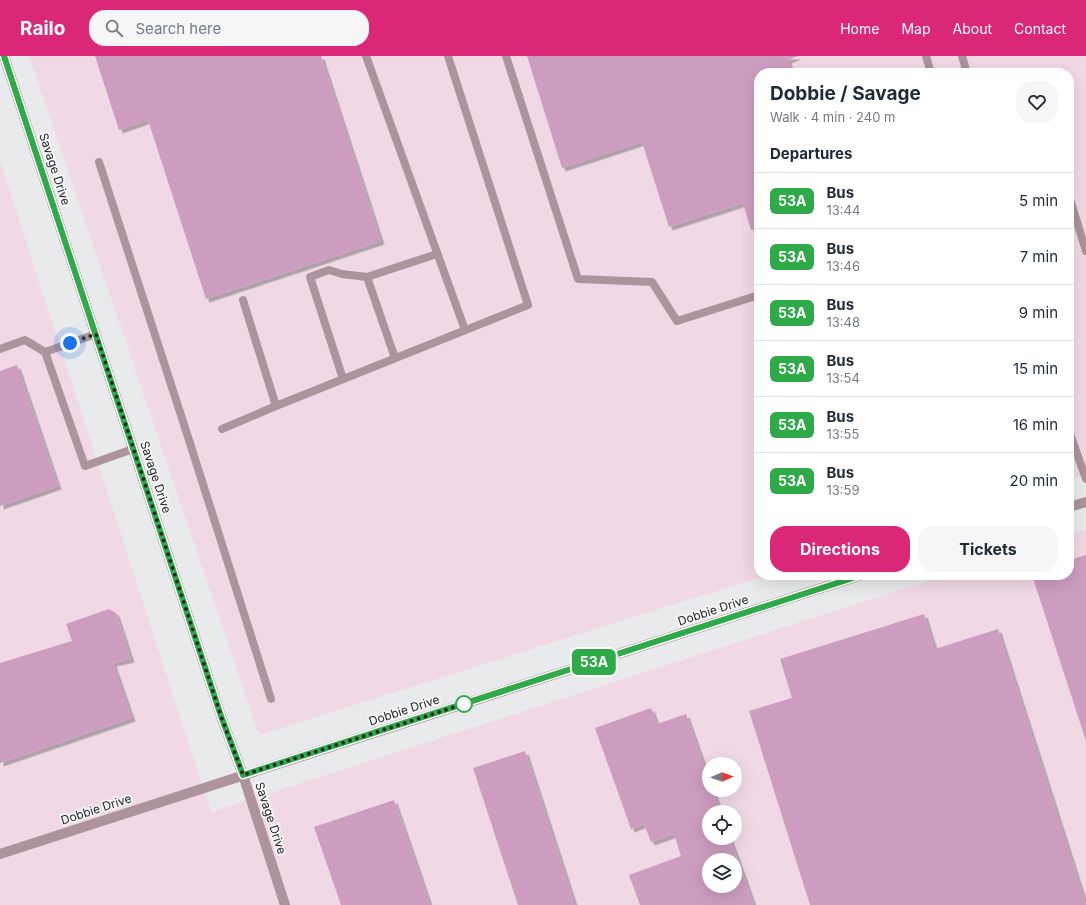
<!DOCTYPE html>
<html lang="en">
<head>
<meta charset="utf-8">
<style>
	body { margin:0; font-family:Inter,sans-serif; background:#f6f6f7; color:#1f2937; height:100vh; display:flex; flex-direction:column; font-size:15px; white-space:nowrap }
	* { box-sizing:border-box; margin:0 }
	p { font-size:13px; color:#747a83 }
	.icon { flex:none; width:22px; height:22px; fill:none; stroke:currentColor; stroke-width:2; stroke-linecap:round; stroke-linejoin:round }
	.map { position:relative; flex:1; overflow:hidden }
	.side { position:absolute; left:754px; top:12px; width:320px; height:512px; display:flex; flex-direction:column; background:#fff; border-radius:16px; box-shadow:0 4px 16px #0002 }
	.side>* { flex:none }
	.badge { padding:0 8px; border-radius:6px; font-size:14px; line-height:26px }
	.needle { width:26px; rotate:88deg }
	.tools { position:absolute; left:702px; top:701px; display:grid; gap:8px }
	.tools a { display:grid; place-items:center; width:40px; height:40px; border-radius:50%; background:#fff; box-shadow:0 4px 16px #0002; font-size:20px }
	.you { position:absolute; width:20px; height:20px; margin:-10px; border:3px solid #fff; border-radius:50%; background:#1a73e8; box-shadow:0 0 0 6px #1a73e833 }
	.map>.badge { position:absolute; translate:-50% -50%; box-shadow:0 0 0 2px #fff }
	h2 { padding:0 16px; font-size:15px; line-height:36px }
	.round { display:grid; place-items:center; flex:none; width:42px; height:42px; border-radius:16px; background:#f6f6f7 }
	.headline { display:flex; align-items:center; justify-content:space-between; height:68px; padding:0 16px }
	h1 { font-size:19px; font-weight:700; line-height:30px }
	.action { display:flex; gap:8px; margin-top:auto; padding:8px 16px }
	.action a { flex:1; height:46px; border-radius:16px; background:#db2777; color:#fff; font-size:16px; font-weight:700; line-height:46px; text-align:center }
	.action a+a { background:#f6f6f7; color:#1f2937 }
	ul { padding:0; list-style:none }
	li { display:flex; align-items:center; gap:12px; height:56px; padding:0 16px; border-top:1px solid #e0e1e3 }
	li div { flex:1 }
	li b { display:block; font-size:15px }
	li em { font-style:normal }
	li .badge { min-width:44px; font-weight:700; text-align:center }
	header { display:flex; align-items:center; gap:24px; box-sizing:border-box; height:56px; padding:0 20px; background:#db2777; color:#fff }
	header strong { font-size:19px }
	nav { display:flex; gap:22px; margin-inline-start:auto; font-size:14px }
	.search { width:280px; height:36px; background:#f6f6f7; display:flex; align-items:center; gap:10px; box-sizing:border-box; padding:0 14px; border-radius:16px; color:#747a83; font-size:15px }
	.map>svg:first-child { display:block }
</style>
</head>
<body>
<header>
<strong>Railo</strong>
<div class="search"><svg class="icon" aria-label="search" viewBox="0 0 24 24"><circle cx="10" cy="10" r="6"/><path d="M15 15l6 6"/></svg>Search here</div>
<nav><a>Home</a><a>Map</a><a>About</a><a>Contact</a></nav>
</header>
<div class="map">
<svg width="1086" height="849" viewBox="0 0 1086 849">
	<defs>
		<filter id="shadow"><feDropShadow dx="3.5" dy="3.5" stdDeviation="0" flood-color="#0004"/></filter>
	</defs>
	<rect width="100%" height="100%" fill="#e9eaec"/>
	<!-- industrial -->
	<g fill="#f0d9e5" fill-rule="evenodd">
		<polygon points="29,0 1086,0 1086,419 1069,424 1069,17 759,17 759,519 767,519 259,679"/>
		<path d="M0 105 211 756 946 519H1069V479L1086 474V849H0ZM709 708H735V734H709ZM709 756H735V782H709ZM709 804H735V830H709Z"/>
	</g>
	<!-- building -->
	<g fill="#cc9dbf" fill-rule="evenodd" filter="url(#shadow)">
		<polygon points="95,0 321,0 381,185 206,243 148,64 119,74"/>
		<polygon points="527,0 798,0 788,4 792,17 759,17 759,172 751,174 743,147 669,171 642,86 562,112"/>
		<polygon points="17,309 58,430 0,450 0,315"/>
		<polygon points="1086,499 1086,685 1032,519 1069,519 1069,504"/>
		<polygon points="109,553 116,557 131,603 113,607 132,662 0,707 0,607 72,585 66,568"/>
		<polygon points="924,558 935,593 998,573 1086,849 810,849 749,655 792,642 780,603"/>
		<path d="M651 652 657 668 686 658 709 723V734H713L721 756H709V782H730L754 849H640L629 819 681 800 674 778 651 786 644 768 631 773 595 672ZM709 804H735V830H709Z"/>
		<polygon points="525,695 575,849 518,849 473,712"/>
		<polygon points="394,744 430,849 341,849 314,771"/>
	</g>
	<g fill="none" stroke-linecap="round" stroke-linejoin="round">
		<!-- service -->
		<g stroke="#ad939b" stroke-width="8">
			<polyline points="366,0 465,274"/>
			<polyline points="506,0 578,223 652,226 677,265 759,239"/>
			<polyline points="926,0 931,17"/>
			<polyline points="962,0 967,17"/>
			<polyline points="99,106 189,384 271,643"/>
			<polyline points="1069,140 1086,195"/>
			<polyline points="243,244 276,350"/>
			<polyline points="96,278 45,296 85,410 133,393"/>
			<polyline points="0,293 25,284 45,296"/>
			<polyline points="395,302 367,221 437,198"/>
			<polyline points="343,323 310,221 329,214 342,218 367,221"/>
			<polyline points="222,373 276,350 528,249 448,0"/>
			<polyline points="1069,375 1086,423"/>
		</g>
		<!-- minor -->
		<g stroke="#ad939b" stroke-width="10">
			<polyline points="4,0 221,660 243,719 285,849"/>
			<polyline points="1069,451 1086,446"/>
			<polyline points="0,798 862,519"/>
		</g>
	</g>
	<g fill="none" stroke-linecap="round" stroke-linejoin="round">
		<defs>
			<polyline id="line" points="4,0 221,660 243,719 862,519"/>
		</defs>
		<!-- line casing -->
		<use href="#line" stroke="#fff" stroke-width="9"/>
		<!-- line -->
		<use href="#line" stroke="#2eab48" stroke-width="6"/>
		<!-- walk -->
		<polyline stroke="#282829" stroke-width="4" stroke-dasharray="0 7.2" points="70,287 96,278 221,660 243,719 464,648"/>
	</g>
	<!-- markers -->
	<circle fill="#fff" stroke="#2eab48" stroke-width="2" cx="464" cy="648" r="8"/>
	<g text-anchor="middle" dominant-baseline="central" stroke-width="3.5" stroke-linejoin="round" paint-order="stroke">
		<!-- street labels -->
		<g font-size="12" fill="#282829" stroke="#f6f7f9">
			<text transform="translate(55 113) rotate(72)">Savage Drive</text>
			<text transform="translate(156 421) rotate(72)">Savage Drive</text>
			<text transform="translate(713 554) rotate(-18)">Dobbie Drive</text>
			<text transform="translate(404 654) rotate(-18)">Dobbie Drive</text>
			<text transform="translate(96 753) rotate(-18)">Dobbie Drive</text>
			<text transform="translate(271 762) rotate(72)">Savage Drive</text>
		</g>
	</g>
</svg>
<div class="tools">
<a><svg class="needle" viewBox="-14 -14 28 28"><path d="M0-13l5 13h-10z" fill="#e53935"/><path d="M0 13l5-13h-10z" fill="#747a83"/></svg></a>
<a><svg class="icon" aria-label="locate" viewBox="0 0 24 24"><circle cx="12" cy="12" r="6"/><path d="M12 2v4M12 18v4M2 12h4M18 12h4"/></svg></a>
<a><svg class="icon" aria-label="layers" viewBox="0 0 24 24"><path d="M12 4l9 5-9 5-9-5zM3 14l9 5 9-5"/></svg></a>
</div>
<div class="you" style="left:70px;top:287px"></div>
<b class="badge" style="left:594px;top:606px;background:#2eab48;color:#fff">53A</b>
<section class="side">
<div class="headline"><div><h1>Dobbie / Savage</h1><p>Walk · 4 min · 240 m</p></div><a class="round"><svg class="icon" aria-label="heart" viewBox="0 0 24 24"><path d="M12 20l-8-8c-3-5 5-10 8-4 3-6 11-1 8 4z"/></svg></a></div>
<h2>Departures</h2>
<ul>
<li><span class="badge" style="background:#2eab48;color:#fff">53A</span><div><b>Bus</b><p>13:44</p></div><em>5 min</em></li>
<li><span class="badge" style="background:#2eab48;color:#fff">53A</span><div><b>Bus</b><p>13:46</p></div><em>7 min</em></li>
<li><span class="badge" style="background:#2eab48;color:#fff">53A</span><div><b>Bus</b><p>13:48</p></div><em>9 min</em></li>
<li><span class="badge" style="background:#2eab48;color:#fff">53A</span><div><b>Bus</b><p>13:54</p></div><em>15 min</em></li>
<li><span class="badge" style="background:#2eab48;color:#fff">53A</span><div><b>Bus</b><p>13:55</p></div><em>16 min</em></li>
<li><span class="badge" style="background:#2eab48;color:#fff">53A</span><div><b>Bus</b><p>13:59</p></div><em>20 min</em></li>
</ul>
<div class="action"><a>Directions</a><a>Tickets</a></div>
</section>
</div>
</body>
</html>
